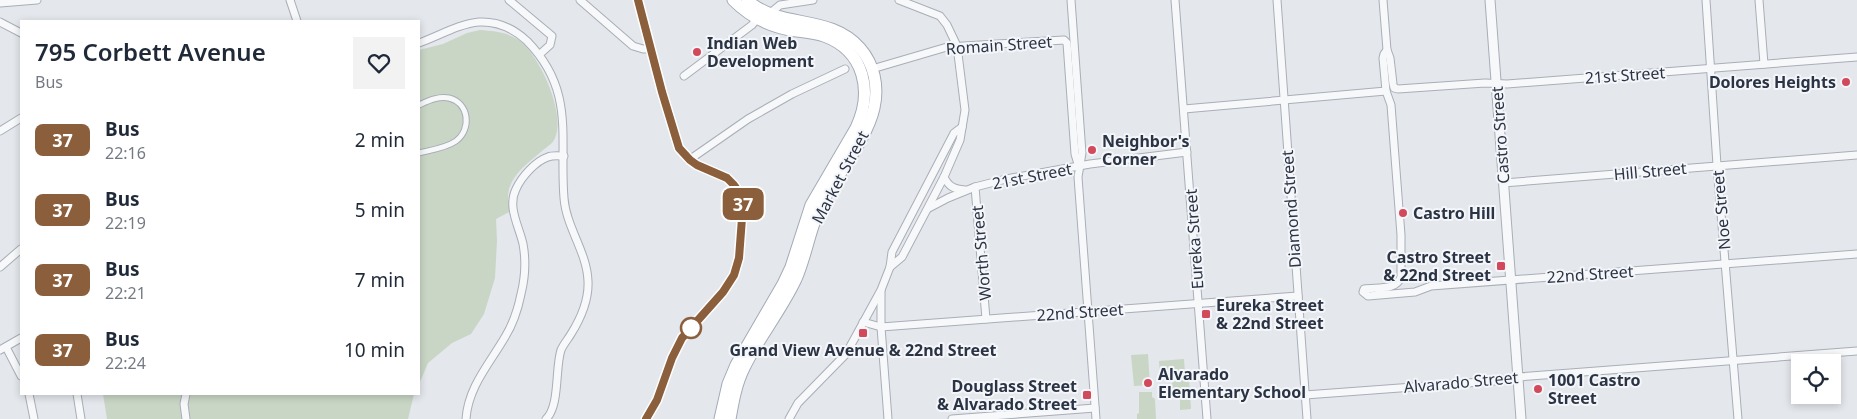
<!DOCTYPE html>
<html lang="en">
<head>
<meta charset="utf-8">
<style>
	body { margin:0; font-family:"Noto Sans",sans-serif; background:#f2f2f3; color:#1f2937; height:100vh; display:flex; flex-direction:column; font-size:19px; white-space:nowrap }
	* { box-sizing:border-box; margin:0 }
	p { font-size:16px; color:#747a83 }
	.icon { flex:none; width:28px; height:28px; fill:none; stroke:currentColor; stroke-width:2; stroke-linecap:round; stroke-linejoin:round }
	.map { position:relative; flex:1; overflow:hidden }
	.panel { position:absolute; left:20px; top:20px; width:400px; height:375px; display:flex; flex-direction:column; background:#fff; border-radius:0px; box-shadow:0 2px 8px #0003 }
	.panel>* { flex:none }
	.badge { padding:0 10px; border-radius:8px; font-size:18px; line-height:32px }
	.controls { position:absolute; left:1791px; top:354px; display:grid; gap:10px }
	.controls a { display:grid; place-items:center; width:50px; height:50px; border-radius:0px; background:#fff; box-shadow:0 2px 8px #0003; font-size:25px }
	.map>.badge { position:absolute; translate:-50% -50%; box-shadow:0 0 0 2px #fff }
	.round { display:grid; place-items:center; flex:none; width:52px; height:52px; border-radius:0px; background:#f2f2f3 }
	.overview { display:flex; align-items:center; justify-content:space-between; height:85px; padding:0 15px }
	h1 { font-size:24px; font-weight:600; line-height:38px }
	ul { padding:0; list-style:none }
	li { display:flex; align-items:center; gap:15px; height:70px; padding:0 15px }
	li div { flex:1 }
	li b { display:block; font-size:19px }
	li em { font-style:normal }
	li .badge { min-width:55px; font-weight:700; text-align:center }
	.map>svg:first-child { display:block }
</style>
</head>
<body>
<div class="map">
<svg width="1857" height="419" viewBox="0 0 1857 419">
	<rect width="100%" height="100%" fill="#e4e7ec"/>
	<!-- green -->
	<g fill="#c9d6c5">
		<path d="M480 30C493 31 506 32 517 39 539 53 566 113 555 138 553 144 546 147 542 151 528 163 509 176 508 196 508 200 510 206 511 211L496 219 497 241 495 278 484 314 471 334 452 343 428 363 419 384V50L443 44 467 33Z"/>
		<polygon points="1148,354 1150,385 1134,386 1131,355"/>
		<polygon points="1184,359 1185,374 1160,376 1159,361"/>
		<polygon points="1181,377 1189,378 1191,409 1180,410 1180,397 1173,397 1171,389 1172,383"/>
		<polygon points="1139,392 1152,392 1152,397 1155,399 1156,419 1137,419 1137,414 1139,413"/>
		<polygon points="103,394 414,394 408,419 107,419"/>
	</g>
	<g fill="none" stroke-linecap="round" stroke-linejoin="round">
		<defs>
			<path id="pedestrian" d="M419 105C428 101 438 96 449 98 469 103 472 129 456 141 446 148 431 150 419 153"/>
			<g id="minor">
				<polyline points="290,0 297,21"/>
				<polyline points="509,0 552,36 550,45 540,54"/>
				<polyline points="580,0 633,46 643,49 651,49"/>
				<polyline points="638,0 662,92 679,148 689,160 697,165 727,179 733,184 739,192 743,205 739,258 734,275 723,292 682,338 672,358 657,400 646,419"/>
				<polyline points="1071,0 1082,153 1078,177 1096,419"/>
				<polyline points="1175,0 1207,419"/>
				<polyline points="1277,0 1307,419"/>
				<polyline points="1383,0 1387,50 1390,58 1393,84 1394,88 1398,89 1485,83 1507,84 1857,57"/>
				<polyline points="1706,0 1717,165 1738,419"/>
				<polyline points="1759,0 1764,64"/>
				<polyline points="0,3 37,0"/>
				<polyline points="769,14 780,5 813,0"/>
				<polyline points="0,22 21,33"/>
				<path d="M419 43C439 36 458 24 479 22 498 21 514 29 527 41 576 91 559 138 564 198 566 227 587 252 588 281 589 301 581 318 571 334 568 339 563 345 561 350 555 368 560 406 546 419"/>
				<path d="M1387 50 1384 54 1383 58 1386 91 1391 105 1401 235V277C1396 291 1377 287 1364 289L1363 292 1368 296 1415 292 1431 286 1857 254"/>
				<polyline points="872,69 947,47 1064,40 1067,43 1075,154 1078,164"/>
				<polyline points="684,76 752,25 757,19"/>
				<polyline points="1184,109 1386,91"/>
				<polyline points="0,131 21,118"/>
				<polyline points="689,160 748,119 792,94 845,69"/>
				<path d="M944 177C949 187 954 189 965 190"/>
				<polyline points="1503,183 1857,155"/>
				<polyline points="975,187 986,319"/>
				<polyline points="929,208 948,198 975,187 1006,179 1090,164 1187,152"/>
				<polyline points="0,267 21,249"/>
				<polyline points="890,267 902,257 944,177 960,140 965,110 957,46 947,25 940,16 899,0"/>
				<polyline points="881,291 881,327 888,419"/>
				<polyline points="863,322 881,327 1298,296"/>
				<polyline points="6,347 21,376"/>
				<polyline points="0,350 21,338"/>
				<polyline points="29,394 34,419"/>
				<polyline points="77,394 81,419"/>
				<polyline points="1305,395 1508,380 1518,377 1857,351"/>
				<polyline points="186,419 184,404 186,394"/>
				<path d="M466 419C468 387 490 363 505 337 513 324 518 309 521 294 525 278 526 260 523 244 519 226 507 207 516 189 522 176 536 161 548 157 553 155 559 156 564 156"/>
				<polyline points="789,419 798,403 846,354 881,290 890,267 892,252 954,133 962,127"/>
				<polyline points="952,419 1095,408"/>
			</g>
			<polyline id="tertiary" points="1490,0 1521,419"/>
			<g id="primary">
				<path d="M720 419 728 384 736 365 783 284 791 267 811 205 856 128C873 92 865 51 824 36 813 32 802 32 790 30 768 26 749 16 733 0"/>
				<path d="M730 419C733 402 736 384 744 368 759 337 781 311 796 279 807 254 810 226 823 201 839 172 867 139 874 108 879 86 874 64 860 48 829 13 781 30 747 0"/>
			</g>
		</defs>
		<!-- pedestrian casing -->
		<use href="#pedestrian" stroke="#a9aeb7" stroke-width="7"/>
		<!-- minor casing -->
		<use href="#minor" stroke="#a9aeb7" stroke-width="9"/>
		<!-- tertiary casing -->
		<use href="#tertiary" stroke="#a9aeb7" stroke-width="11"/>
		<!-- primary casing -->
		<use href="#primary" stroke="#a3abb8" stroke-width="13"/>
		<!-- pedestrian -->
		<use href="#pedestrian" stroke="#f7f8fa" stroke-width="5"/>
		<!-- minor -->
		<use href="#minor" stroke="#f7f8fa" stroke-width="7"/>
		<!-- tertiary -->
		<use href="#tertiary" stroke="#f7f8fa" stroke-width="9"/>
		<!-- primary -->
		<use href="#primary" stroke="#fff" stroke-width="11"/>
	</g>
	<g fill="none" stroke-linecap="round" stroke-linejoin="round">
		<defs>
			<polyline id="line" points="638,0 662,92 679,148 690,160 697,165 727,178 733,184 739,192 743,205 739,258 734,275 723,292 682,338 672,358 657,400 646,419"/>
		</defs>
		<!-- line casing -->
		<use href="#line" stroke="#fff" stroke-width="11"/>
		<!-- line -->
		<use href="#line" stroke="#8b5e3c" stroke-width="8"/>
	</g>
	<!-- markers -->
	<g fill="#d1495b" stroke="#f4f6f9" stroke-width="2">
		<circle cx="697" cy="52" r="5"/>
		<circle cx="1846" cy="82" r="5"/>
		<circle cx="1092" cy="150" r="5"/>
		<circle cx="1403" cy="213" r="5"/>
		<rect x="1496" y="261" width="10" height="10" rx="2.5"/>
		<rect x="1201" y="309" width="10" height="10" rx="2.5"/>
		<rect x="858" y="328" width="10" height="10" rx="2.5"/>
		<circle cx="1148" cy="383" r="5"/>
		<circle cx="1538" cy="389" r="5"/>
		<rect x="1082" y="390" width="10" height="10" rx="2.5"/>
	</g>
	<circle fill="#fff" stroke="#8b5e3c" stroke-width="2.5" cx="691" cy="328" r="10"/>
	<g text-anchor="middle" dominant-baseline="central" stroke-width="4" stroke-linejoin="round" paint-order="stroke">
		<!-- poi labels -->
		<g font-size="16" font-weight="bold" fill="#2b3445" stroke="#f4f6f9" text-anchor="start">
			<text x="707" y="43">Indian Web<tspan x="707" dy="18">Development</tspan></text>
			<text x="1836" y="82" text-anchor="end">Dolores Heights</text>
			<text x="1102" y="141">Neighbor's<tspan x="1102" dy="18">Corner</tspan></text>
			<text x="1413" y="213">Castro Hill</text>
			<text x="1491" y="257" text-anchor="end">Castro Street<tspan x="1491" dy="18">&amp; 22nd Street</tspan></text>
			<text x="1216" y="305">Eureka Street<tspan x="1216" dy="18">&amp; 22nd Street</tspan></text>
			<text x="863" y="350" text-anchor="middle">Grand View Avenue &amp; 22nd Street</text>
			<text x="1158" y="374">Alvarado<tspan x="1158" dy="18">Elementary School</tspan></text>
			<text x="1548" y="380">1001 Castro<tspan x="1548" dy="18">Street</tspan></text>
			<text x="1077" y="386" text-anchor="end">Douglass Street<tspan x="1077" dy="18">&amp; Alvarado Street</tspan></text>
		</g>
		<!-- street labels -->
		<g font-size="16" fill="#2b3445" stroke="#f4f6f9">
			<text transform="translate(999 45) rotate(-4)">Romain Street</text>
			<text transform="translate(1625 75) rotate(-4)">21st Street</text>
			<text transform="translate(1500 135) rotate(-94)">Castro Street</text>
			<text transform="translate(1650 171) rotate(-5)">Hill Street</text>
			<text transform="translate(1032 176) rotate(-11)">21st Street</text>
			<text transform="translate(840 177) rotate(-62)">Market Street</text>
			<text transform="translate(1291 209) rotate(-94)">Diamond Street</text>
			<text transform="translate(1721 210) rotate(-95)">Noe Street</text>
			<text transform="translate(1194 239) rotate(-94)">Eureka Street</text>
			<text transform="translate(981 253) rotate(-95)">Worth Street</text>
			<text transform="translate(1590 274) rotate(-4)">22nd Street</text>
			<text transform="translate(1080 312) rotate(-4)">22nd Street</text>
			<text transform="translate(1461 382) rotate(-5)">Alvarado Street</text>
		</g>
	</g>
</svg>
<div class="controls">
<a><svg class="icon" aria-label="locate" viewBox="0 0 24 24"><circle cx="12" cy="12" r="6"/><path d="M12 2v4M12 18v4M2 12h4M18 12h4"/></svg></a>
</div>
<b class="badge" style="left:743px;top:204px;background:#8b5e3c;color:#fff">37</b>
<section class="panel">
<div class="overview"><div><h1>795 Corbett Avenue</h1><p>Bus</p></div><a class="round"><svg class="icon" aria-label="heart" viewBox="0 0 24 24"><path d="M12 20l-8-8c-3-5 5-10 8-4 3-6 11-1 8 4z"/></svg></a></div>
<ul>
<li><span class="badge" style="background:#8b5e3c;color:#fff">37</span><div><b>Bus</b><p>22:16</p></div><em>2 min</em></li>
<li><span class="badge" style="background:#8b5e3c;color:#fff">37</span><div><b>Bus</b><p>22:19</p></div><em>5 min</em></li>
<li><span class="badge" style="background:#8b5e3c;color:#fff">37</span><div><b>Bus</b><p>22:21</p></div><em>7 min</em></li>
<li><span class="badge" style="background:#8b5e3c;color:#fff">37</span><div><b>Bus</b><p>22:24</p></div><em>10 min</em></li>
</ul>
</section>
</div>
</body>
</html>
